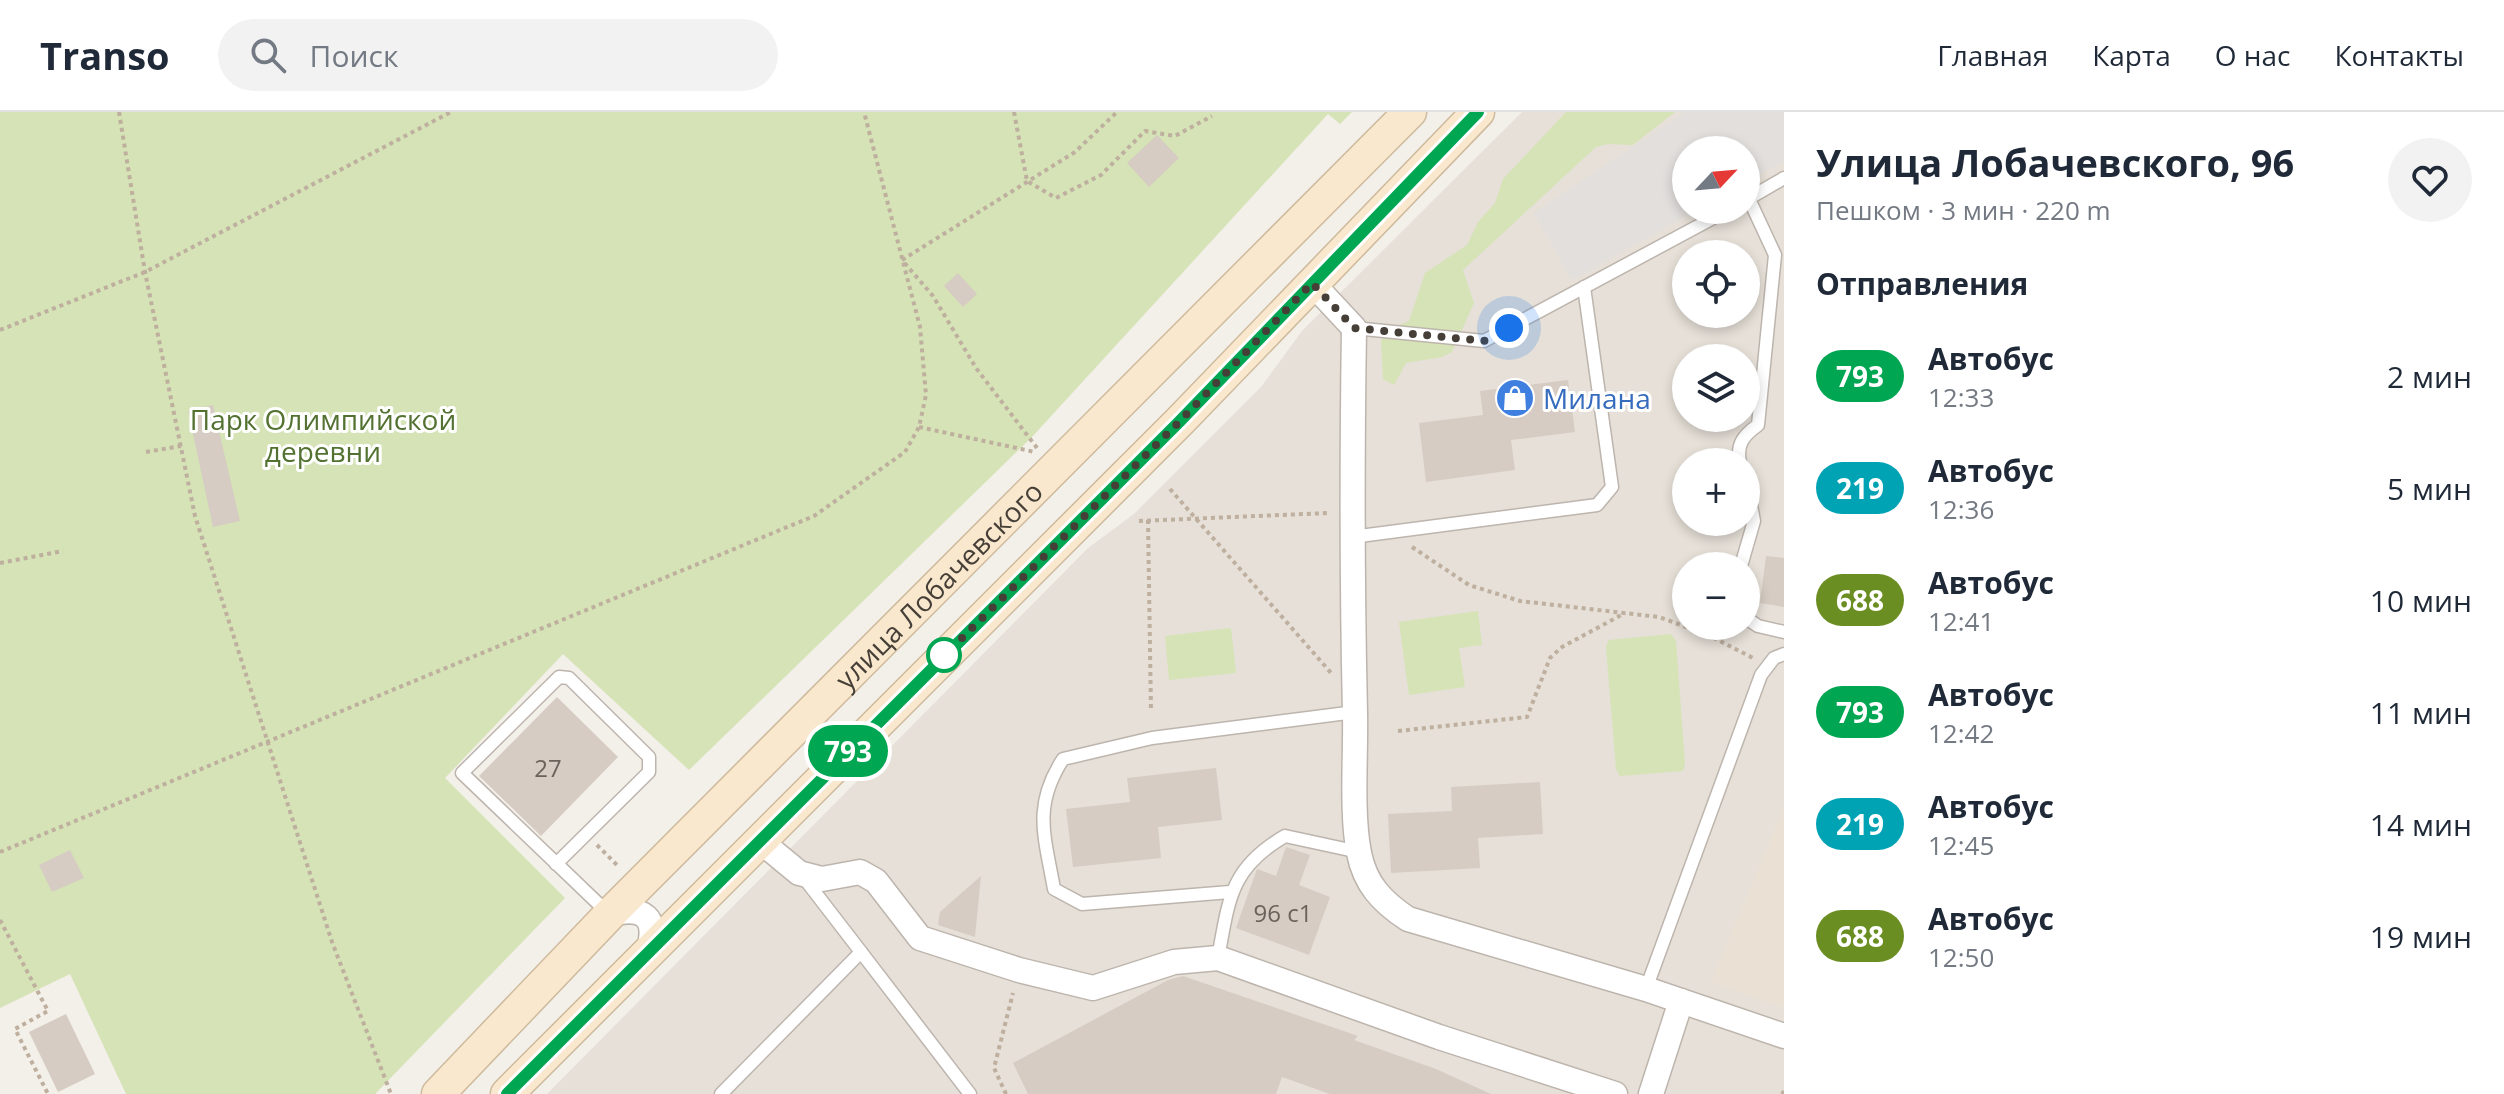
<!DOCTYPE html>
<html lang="ru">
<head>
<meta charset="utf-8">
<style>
	body { margin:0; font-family:"Open Sans",sans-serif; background:#f2f2f3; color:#1f2937; height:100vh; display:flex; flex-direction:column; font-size:30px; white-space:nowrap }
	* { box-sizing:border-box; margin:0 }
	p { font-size:26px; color:#747a83 }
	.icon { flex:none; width:44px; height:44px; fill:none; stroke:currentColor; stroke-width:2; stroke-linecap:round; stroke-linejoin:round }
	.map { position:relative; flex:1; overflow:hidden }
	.side { display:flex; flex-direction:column; background:#fff; width:720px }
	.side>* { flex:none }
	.badge { padding:0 16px; border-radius:26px; font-size:28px; line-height:52px }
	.needle { width:52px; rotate:64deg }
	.fabs { position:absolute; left:1672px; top:24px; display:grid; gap:16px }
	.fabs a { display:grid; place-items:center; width:88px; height:88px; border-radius:50%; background:#fff; box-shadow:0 4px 12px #0003; font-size:40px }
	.you { position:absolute; width:40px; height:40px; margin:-20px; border:6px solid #fff; border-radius:50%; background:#1a73e8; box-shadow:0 0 0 12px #1a73e833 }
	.map>.badge { position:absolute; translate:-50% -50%; box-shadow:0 0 0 4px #fff }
	h2 { padding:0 32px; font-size:30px; line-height:72px }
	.round { display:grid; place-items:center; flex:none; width:84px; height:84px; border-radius:42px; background:#f2f2f3 }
	.headline { display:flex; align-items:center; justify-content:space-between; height:136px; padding:0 32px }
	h1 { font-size:38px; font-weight:700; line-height:60px }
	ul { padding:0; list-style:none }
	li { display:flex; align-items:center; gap:24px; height:112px; padding:0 32px }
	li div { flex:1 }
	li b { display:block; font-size:30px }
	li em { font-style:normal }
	li .badge { min-width:88px; font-weight:700; text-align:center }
	header { display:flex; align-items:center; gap:48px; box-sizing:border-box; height:112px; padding:0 40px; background:#fff; border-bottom:2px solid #e0e1e3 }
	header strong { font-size:38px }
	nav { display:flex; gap:44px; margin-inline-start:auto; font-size:28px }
	.search { width:560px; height:72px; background:#f2f2f3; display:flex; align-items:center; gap:20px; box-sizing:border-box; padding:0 28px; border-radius:44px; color:#747a83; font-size:30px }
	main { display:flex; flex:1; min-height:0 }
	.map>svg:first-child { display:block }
</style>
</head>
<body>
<header>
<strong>Transo</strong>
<div class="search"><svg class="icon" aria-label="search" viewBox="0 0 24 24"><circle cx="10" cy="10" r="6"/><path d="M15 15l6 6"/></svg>Поиск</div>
<nav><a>Главная</a><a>Карта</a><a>О нас</a><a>Контакты</a></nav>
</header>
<main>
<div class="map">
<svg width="1784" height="982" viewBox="0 0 1784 982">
	<rect width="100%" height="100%" fill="#f3efe9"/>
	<!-- residential -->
	<path fill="#e6e0d8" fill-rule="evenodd" d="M1522 0H1784V982H547L1088 436 1134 402 1261 275 1302 219ZM1686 38H1746V98H1686ZM1686 142H1746V202H1686ZM1686 246H1746V306H1686ZM1686 350H1746V410H1686ZM1686 454H1746V514H1686Z"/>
	<!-- education -->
	<polygon fill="#eae1d4" points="1784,696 1784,896 1711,870"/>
	<!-- green -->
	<g fill="#d5e3b6">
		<polygon points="0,0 1352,0 1340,12 1328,2 1031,326 689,658 563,542 445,666 565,786 375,982 126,982 70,862 0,896"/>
		<polygon points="1566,0 1675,0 1633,33 1608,32 1596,35 1463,158 1474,191 1452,240 1442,245 1406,251 1394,273 1383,267 1381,230 1386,218 1409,209 1425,161 1467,133 1478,110 1495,91 1503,67"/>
		<polygon points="1478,499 1482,533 1459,536 1465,575 1409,583 1399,510"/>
		<polygon points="1231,516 1236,561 1169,568 1165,524"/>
		<polygon points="1671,522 1676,529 1685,652 1683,659 1620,664 1616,657 1606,535 1609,528"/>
	</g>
	<!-- parking -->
	<polygon fill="#e2dfdd" points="1685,0 1784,0 1784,49 1746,70 1746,38 1686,38 1686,98 1697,98 1572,168 1534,101"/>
	<!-- building -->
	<g fill="#d6ccc3">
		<polygon points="1157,23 1179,46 1149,75 1127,51"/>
		<polygon points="958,161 977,182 963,195 944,174"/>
		<polygon points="1568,268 1575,320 1511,328 1515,358 1426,370 1419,311 1483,303 1480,279"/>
		<polygon points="213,293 240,409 213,415 188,299"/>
		<polygon points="1766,444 1784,446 1784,495 1760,491"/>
		<polygon points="557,585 618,645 541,724 479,664"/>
		<polygon points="1216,656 1222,708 1158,715 1161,746 1073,755 1066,697 1130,690 1127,666"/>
		<polygon points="1540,670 1543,722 1478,726 1480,756 1391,761 1388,702 1452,699 1451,675"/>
		<polygon points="1286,735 1310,743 1299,773 1330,785 1309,843 1236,816 1257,757 1276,764"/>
		<polygon points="70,738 84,766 52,780 39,753"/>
		<polygon points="981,764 975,825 938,813 940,800"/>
		<polygon points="1183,864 1358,924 1354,928 1436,957 1491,982 1330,982 1282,965 1276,982 1028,982 1013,951 1168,868"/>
		<polygon points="66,902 95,962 58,980 29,920"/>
	</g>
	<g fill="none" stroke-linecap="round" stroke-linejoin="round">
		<defs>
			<g id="lane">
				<polyline points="1746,88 1784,66"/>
				<polyline points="1354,216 1484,229 1728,98"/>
				<path d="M1740 350C1736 332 1744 323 1758 313L1775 143 1749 87"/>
				<polyline points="1352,425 1597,393 1612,375 1584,175"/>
				<polyline points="1741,454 1754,409 1746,367"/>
				<polyline points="1746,506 1758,514 1784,520"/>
				<polyline points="556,752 649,660 649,645 569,566 559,565 462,661 607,800"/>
				<path d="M1230 780 1082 792 1054 777C1045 725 1032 695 1063 647L1152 626 1355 600"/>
				<polyline points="861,840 970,982"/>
				<path d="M1218 846C1229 787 1230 756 1285 724L1359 740"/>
				<polyline points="1646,877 1761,563 1774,546 1784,542"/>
				<polyline points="721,982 861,840 804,766"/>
			</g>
			<g id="street">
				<path d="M1312 171 1354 216C1352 344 1352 472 1355 601 1356 643 1351 701 1359 741 1365 772 1382 790 1408 807L1646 877 1784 924"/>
				<polyline points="759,728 799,761 822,767 860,760 876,769 920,826 1019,858 1093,876 1174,850 1218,846 1439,925 1615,982"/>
				<path d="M610 802C644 794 659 805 648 840"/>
				<polyline points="1651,982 1681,889"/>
			</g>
			<g id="secondary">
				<path id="s1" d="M438 982 610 802 1410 0"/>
				<polyline points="507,982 1180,309 1478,0"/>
			</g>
		</defs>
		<!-- lane casing -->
		<use href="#lane" stroke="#bdb5ad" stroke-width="15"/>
		<!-- street casing -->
		<use href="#street" stroke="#bdb5ad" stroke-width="27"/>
		<!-- secondary casing -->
		<use href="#secondary" stroke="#ceba9d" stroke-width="35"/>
		<!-- path -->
		<g stroke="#beaf9f" stroke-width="4" stroke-dasharray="4 4" stroke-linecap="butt">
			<polyline points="119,0 145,160 195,404 332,830 391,982"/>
			<polyline points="1014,0 1027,69 1056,86 1101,63 1145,19 1175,24 1212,4"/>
			<polyline points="0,218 145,160 451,0"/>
			<polyline points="919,315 1035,340"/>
			<polyline points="1037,336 976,256 933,184 902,148 1075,40 1117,0"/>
			<polyline points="146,340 181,334"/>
			<polyline points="1170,377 1332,562"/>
			<polyline points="1148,408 1151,599"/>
			<polyline points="1139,409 1328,401"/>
			<polyline points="1412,435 1469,473 1520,489 1659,505 1708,523 1755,547"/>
			<polyline points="0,451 63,439"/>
			<polyline points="1398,619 1527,605 1550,546 1562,535 1625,501"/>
			<polyline points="597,733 619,755"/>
			<polyline points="0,740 814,404 905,340 919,315 926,283 920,215 864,0"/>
			<polyline points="0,808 48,899 15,917 48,982"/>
			<polyline points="1006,982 994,956 1013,881"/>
			<polyline points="1782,982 1784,979"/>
		</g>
		<!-- lane -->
		<use href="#lane" stroke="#fff" stroke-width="12"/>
		<!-- street -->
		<use href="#street" stroke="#fff" stroke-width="24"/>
		<!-- secondary -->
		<use href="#secondary" stroke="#f9e8cd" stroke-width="32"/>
	</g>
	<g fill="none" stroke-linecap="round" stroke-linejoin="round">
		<defs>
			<polyline id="line" points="507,982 1180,309 1478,0"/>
		</defs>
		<!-- line casing -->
		<use href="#line" stroke="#fff" stroke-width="18"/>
		<!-- line -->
		<use href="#line" stroke="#00a651" stroke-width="12"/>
		<!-- walk -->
		<polyline stroke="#463f38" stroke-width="8" stroke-dasharray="0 14.4" points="944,543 938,550 1180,309 1312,171 1354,216 1484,229 1509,216"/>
	</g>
	<!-- icons -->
	<defs>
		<symbol id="shop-disc" viewBox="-11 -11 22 22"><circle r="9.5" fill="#3f7fe0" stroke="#fff"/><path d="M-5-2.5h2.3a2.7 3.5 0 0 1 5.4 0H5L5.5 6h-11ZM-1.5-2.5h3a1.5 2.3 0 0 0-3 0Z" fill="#fff"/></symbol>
	</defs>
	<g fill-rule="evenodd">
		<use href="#shop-disc" x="1493" y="264" width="44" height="44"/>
	</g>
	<!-- markers -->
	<circle fill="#fff" stroke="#00a651" stroke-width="4" cx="944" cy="543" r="16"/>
	<g text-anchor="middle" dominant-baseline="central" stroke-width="6" stroke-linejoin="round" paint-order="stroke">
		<!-- number labels -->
		<g font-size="24" fill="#6a625b">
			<text x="548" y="655">27</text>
			<text x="1283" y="800">96 с1</text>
		</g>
		<!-- shop labels -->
		<g font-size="28" fill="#366cbe" stroke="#fff" text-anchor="start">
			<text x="1543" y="286">Милана</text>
		</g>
		<!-- park labels -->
		<g font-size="28" fill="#537231" stroke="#fff">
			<text x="323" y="307">Парк Олимпийской<tspan x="323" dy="32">деревни</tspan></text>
		</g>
		<!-- street labels -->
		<g font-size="28" fill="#463f38" stroke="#fff">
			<text stroke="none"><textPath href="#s1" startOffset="714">улица Лобачевского</textPath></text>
		</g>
	</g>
</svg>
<div class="fabs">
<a><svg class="needle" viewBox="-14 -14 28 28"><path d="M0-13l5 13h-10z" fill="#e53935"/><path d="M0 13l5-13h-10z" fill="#747a83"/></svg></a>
<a><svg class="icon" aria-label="locate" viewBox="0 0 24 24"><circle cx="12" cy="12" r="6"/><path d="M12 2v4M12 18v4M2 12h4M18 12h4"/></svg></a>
<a><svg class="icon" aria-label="layers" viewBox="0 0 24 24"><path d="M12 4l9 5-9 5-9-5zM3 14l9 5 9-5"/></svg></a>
<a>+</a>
<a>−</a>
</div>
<div class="you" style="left:1509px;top:216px"></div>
<b class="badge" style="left:848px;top:639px;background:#00a651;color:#fff">793</b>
</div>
<section class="side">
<div class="headline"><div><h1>Улица Лобачевского, 96</h1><p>Пешком · 3 мин · 220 m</p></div><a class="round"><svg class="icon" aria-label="heart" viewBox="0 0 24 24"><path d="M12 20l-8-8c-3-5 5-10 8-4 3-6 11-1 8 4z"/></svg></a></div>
<h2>Отправления</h2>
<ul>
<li><span class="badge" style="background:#00a651;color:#fff">793</span><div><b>Автобус</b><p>12:33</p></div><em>2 мин</em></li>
<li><span class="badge" style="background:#00a3b4;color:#fff">219</span><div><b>Автобус</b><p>12:36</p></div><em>5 мин</em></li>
<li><span class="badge" style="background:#6b8e23;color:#fff">688</span><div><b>Автобус</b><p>12:41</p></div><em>10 мин</em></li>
<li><span class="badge" style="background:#00a651;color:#fff">793</span><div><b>Автобус</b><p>12:42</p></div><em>11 мин</em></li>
<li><span class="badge" style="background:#00a3b4;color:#fff">219</span><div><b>Автобус</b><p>12:45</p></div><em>14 мин</em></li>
<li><span class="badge" style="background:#6b8e23;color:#fff">688</span><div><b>Автобус</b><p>12:50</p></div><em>19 мин</em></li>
</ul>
</section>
</main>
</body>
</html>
